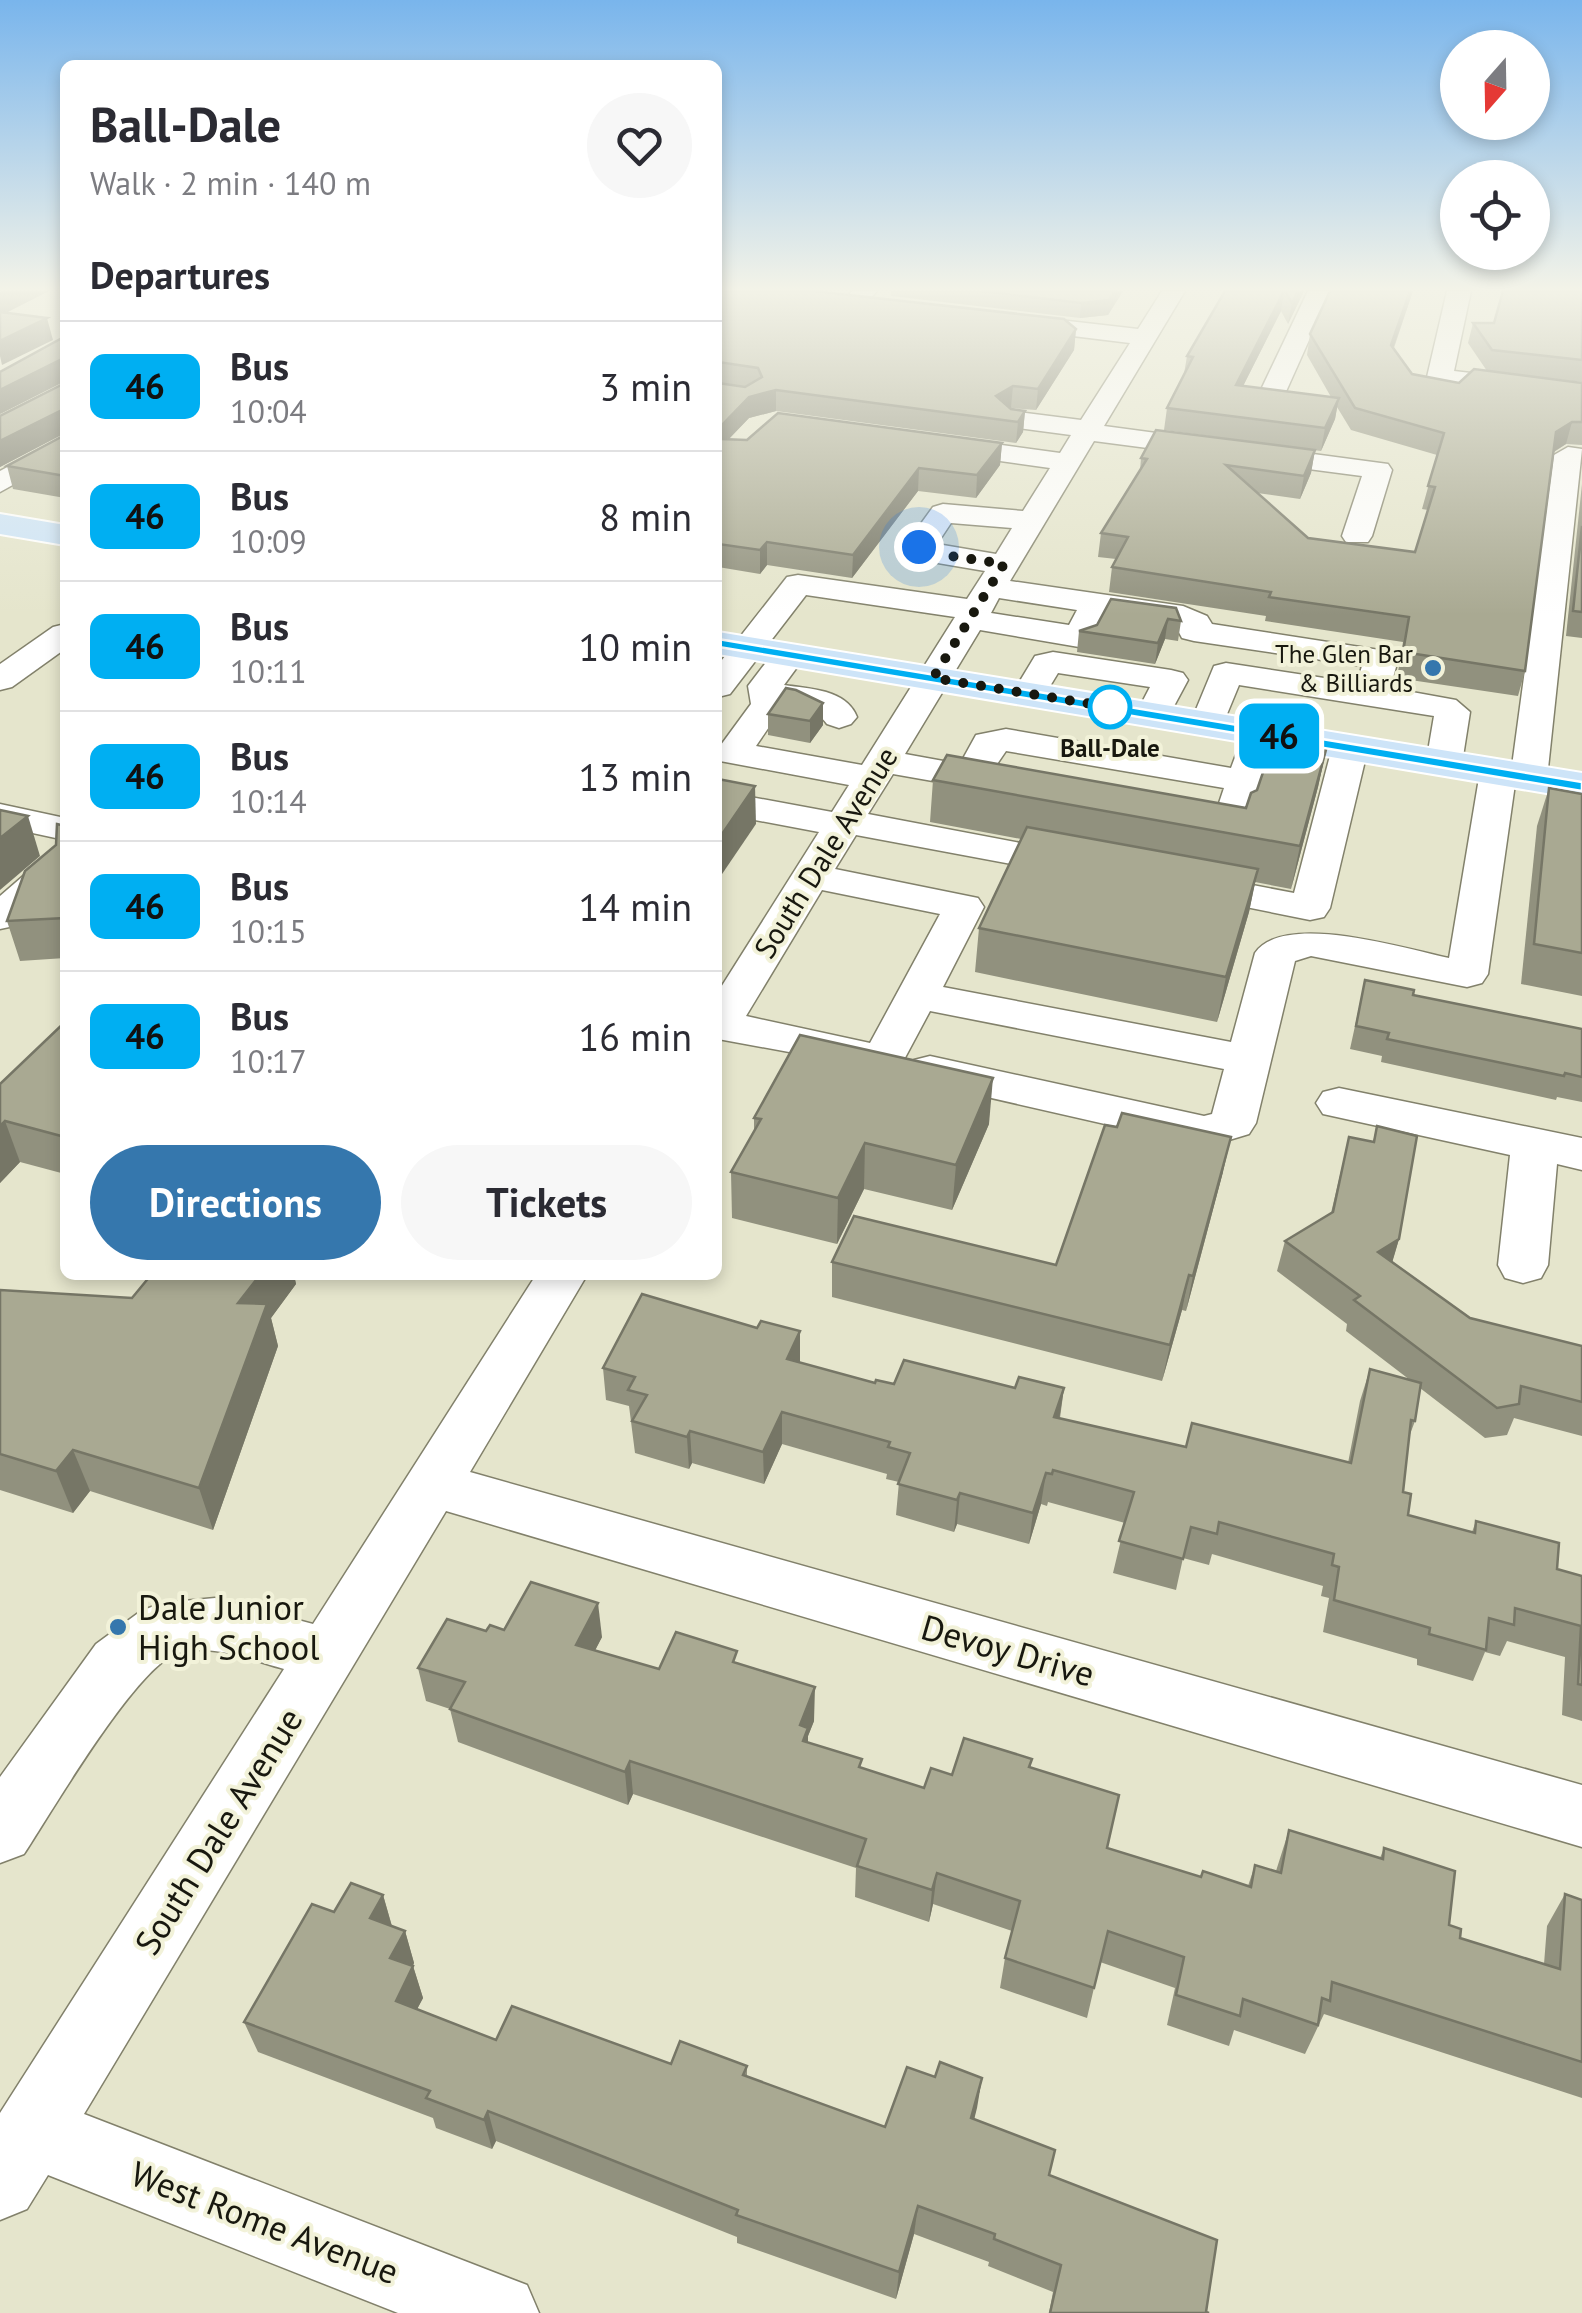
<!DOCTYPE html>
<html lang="en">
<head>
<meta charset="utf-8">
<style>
	body { margin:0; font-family:"PT Sans",sans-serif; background:#f7f7f7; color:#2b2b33; height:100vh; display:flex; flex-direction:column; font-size:38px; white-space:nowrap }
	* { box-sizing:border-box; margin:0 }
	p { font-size:32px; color:#7c7c81 }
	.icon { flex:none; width:55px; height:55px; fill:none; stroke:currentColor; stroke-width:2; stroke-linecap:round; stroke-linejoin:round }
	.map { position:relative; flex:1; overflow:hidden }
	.side { position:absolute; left:60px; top:60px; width:662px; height:1220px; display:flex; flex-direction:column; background:#fff; border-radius:15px; box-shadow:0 5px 15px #0003 }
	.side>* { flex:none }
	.badge { padding:0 20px; border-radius:15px; font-size:35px; line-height:65px }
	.needle { width:65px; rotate:200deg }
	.buttons { position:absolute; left:1440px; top:30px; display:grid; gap:20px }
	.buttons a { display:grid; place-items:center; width:110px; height:110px; border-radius:50%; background:#fff; box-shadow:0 5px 15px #0003; font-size:50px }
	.you { position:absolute; width:50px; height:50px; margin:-25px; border:8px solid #fff; border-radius:50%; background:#1a73e8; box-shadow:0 0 0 15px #1a73e833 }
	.map>.badge { position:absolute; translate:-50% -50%; box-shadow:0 0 0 5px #fff }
	h2 { padding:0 30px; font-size:38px; line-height:90px }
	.round { display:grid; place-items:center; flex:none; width:105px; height:105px; border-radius:52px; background:#f7f7f7 }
	.summary { display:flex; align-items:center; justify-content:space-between; height:170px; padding:0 30px }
	h1 { font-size:48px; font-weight:800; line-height:75px }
	.action { display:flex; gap:20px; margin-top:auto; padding:20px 30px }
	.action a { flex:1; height:115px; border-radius:60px; background:#3577ad; color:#fff; font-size:40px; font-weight:800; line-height:115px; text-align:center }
	.action a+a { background:#f7f7f7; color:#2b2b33 }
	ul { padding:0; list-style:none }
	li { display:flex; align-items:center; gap:30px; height:130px; padding:0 30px; border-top:2px solid #e1e1e2 }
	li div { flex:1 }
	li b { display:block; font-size:38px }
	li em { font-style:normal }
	li .badge { min-width:110px; font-weight:700; text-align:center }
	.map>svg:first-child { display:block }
</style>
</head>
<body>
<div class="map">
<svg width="1582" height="2313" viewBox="0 0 1582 2313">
	<rect width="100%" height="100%" fill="#e5e5cc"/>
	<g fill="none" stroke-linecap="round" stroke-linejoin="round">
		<defs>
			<g id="minor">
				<polygon points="852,291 877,291 862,308 854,310 842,303"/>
				<path d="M1162 291H1185L1104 426 1388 464 1392 470 1372 536 1368 542H1346L1342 536 1362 476 1094 441 1010 581 1183 606 1207 616 1212 624 1386 651 1396 667 1390 688 1456 700 1470 712 1462 763 1457 771 1444 774 1431 771 1426 763 1434 716 1239 685 1220 731 1208 735 1196 731 1190 724 1214 666 1226 663 1357 683 1362 666 1194 641 1182 638 1175 625 1106 615 1091 644 1079 647 980 630 905 754 960 764 976 735 1006 729 1231 768 1247 725 1260 722 1273 725 1278 733 1251 823 1245 831 1232 834 1172 823 1166 815 1172 807 1185 804 1217 809 1224 788 1006 751 993 770 1014 774 1019 782 1014 790 1001 793 893 774 868 814 1089 856 1095 864 1089 872 1075 876 856 835 835 869 978 898 984 907 943 987 1231 1042 1255 953C1284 911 1405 949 1449 958L1480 772 1485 764 1498 761 1512 766 1554 455 1568 447 1582 449 1547 778 1542 786 1529 789 1515 784 1488 974 1482 983 1467 987 1311 956 1295 961 1256 1123 1249 1134 1206 1147 930 1084 914 1080 907 1070 914 1060 930 1056 1204 1116 1212 1114 1224 1069 930 1011 899 1069 883 1073 865 1066 718 1039V992L819 832 718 813V791L832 812 849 785 720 761 718 749 751 704 748 686 777 648H801L806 655 784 685C810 689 846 689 857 717L851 724 839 728 827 724C816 709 802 708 784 705L756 746 862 765 955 617 806 595 730 694 718 697V665L787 577 798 575 967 599 985 571 926 561 904 547 933 507 943 504 1023 511 1050 468 936 452 922 444 936 436 1060 453 1071 435 1011 427 998 419 1011 411 1081 420 1130 343 1015 329 1003 322 1015 315 1138 329ZM951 523 1012 528 996 554 937 544ZM999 598 1077 610 1069 625 991 613ZM822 890 940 914 870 1043 746 1016Z"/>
				<polygon points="1308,291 1331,291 1284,396 1271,404 1262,402 1258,396"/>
				<polygon points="1447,291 1471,291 1454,371 1582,386 1582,402 1431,382 1427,377"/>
				<polygon points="65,436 65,456 0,492 0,471"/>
				<polygon points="65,624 65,649 12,687 0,690 0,664 53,627"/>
				<polygon points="1053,652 1171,670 1183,673 1188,680 1166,721 1154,725 1142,721 1136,714 1150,687 1058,673 1041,701 1029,704 1017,701 1012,694 1035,656"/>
				<polygon points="1350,737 1363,740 1368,748 1330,908 1324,917 1310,920 1176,893 1170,885 1176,877 1190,873 1294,893 1332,748 1337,740"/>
				<polygon points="0,804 65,818 65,840 0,826"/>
				<polygon points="65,848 65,881 14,926 0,929 0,896 51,852"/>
				<polygon points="1339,1088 1582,1138 1582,1170 1557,1164 1548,1265 1541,1278 1523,1283 1505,1278 1498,1265 1510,1155 1323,1114 1316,1103 1323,1092"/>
				<path d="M536 1275H587L470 1472 1582 1785V1847L446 1511 84 2114 527 2285 539 2313H398L48 2175 27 2209 0 2220V2113L284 1669C250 1660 213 1643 178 1653 137 1665 51 1813 24 1854L0 1863V1777L96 1644 141 1611 162 1603 215 1598 313 1624Z"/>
			</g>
			<g id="major">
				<polygon points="0,514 65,525 65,545 0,534"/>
				<polygon points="718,632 1582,773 1582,799 718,654"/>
			</g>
		</defs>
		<!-- minor casing -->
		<use href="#minor" stroke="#82816b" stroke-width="3"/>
		<!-- major casing -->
		<use href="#major" stroke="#fff" stroke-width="4"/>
		<!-- minor -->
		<use href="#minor" fill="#fff" fill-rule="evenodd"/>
		<!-- major -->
		<use href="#major" fill="#cde4f8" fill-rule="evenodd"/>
	</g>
	<!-- wall -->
	<g fill="#91917e">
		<polygon points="718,291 1076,329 1074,350 1036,410 1010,408 1025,411 1023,432 1016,443 776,411 749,418 729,439 1002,443 1000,465 976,498 918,491 852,578 767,565 760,574 718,567"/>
		<polygon points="891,291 1123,291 1108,315 1080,318 891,296"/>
		<polygon points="1225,291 1304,291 1288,324 1281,311 1243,386 1331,397 1307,355 1310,334 1330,291 1413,291 1394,348 1412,374 1459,383 1487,371 1468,343 1473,323 1494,323 1582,291 1582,382 1491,372 1582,383 1582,445 1566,444 1554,452 1525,671 1518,696 1397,678 1403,642 1265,621 1266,616 1109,592 1112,567 1116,559 1098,557 1101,533 1140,471 1141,458 1315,450 1311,473 1300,499 1257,493 1308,538 1415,552 1428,510 1422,509 1437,455 1351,430 1337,407 1335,419 1321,451 1164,430 1167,408 1184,374 1187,356"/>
		<polygon points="65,322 65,498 13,489 7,466 61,437 61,435 0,467 0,416 61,385 61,383 0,414 62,338"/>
		<polygon points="1582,484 1582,638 1566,636"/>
		<polygon points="1111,599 1181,621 1178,641 1165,639 1155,664 1077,652 1079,631 1097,625"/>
		<polygon points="823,703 823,725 810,743 768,735 768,714"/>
		<polygon points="1327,746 1318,787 1291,889 1255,882 1249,912 1217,1022 975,972 979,928 1021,839 930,822 933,780 1246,808"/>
		<polygon points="1549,788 1582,794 1582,996 1521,984 1537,826"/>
		<polygon points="65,826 65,958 20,961 7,921 56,845"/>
		<polygon points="1365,980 1413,995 1582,1029 1582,1102 1557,1097 1556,1100 1381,1062 1382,1056 1350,1049"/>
		<polygon points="65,1022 65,1174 20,1162 0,1183 0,1084"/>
		<polygon points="754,1118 989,1124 952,1210 864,1189 837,1244 732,1218 731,1172 754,1131"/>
		<polygon points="1377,1126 1399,1239 1392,1262 1470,1318 1582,1346 1582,1436 1514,1418 1507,1435 1485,1438 1420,1388 1415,1421 1409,1437 1403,1492 1408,1515 1472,1532 1476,1521 1557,1569 1582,1576 1582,1721 1562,1715 1565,1657 1507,1641 1500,1656 1485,1652 1473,1681 1417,1665 1417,1659 1323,1632 1329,1598 1321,1596 1323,1586 1212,1554 1209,1565 1183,1558 1176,1590 1113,1573 1125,1523 1048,1502 1047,1506 1041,1504 1029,1544 957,1524 954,1532 896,1515 899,1482 886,1479 887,1474 782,1444 764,1484 692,1463 689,1469 635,1453 629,1406 606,1400 603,1368 800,1363 875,1383 1015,1388 1064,1388 1060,1418 1186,1447 1348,1463 1360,1401 1370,1369 1410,1380 1346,1331 1347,1324 1277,1271 1285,1241 1331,1213 1349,1137 1373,1142"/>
		<polygon points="1223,1172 1186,1311 1182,1310 1162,1381 832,1297 832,1262 1056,1265"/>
		<polygon points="151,1275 294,1275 296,1284 271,1318 278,1346 213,1530 90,1491 73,1513 0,1490 0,1290 132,1298"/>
		<polygon points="504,1630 602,1637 595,1650 659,1669 738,1664 814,1721 808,1736 808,1742 861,1768 924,1788 952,1775 1032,1759 1030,1768 1107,1848 1201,1877 1248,1886 1255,1865 1276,1871 1289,1830 1380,1858 1384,1848 1460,1938 1544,1964 1547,1926 1565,1894 1582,1900 1582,2098 1324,2014 1305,2054 1234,2030 1229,2046 1167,2025 1175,1988 1100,1962 1087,2018 1000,1988 1005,1958 1012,1931 933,1904 929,1922 855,1897 856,1868 633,1794 628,1805 458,1742 450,1709 426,1701 418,1668 486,1631"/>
		<polygon points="383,1895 392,1926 405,1931 414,1963 413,1966 423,1998 417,2009 496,2040 671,2064 747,2066 747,2076 885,2127 935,2077 982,2078 974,2119 1049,2175 1209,2313 1049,2313 1053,2292 988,2266 989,2262 914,2234 896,2299 737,2243 737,2237 496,2141 492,2149 436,2128 433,2118 258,2052 244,2022 334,1912"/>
	</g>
	<!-- shaded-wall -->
	<g fill="#767666">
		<polygon points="2,291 49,291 0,316 0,292"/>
		<polygon points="1115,291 1123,291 1108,315 1080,318 1081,303"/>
		<polygon points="1284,291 1281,311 1233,406 1236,385"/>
		<polygon points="1298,291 1304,291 1288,324 1292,303"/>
		<polygon points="1410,291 1413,291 1387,366 1391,345"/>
		<polygon points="47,318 53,340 2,365 0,356 0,341"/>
		<polygon points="1076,329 1074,350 1036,410 1038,389"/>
		<polygon points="60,360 65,381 0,414 0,390"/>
		<polygon points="1013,386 1011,407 994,418 996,396"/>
		<polygon points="776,390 776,411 749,418 718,450 718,429 749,397"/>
		<polygon points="1339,398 1335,419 1321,451 1325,428"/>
		<polygon points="60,411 65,433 0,467 0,441"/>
		<polygon points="1025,411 1023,432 1016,443 1018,422"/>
		<polygon points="1572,422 1566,444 1550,454 1556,432"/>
		<polygon points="1002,443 1000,465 976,498 977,475"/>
		<polygon points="1315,450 1311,473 1300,499 1304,476"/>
		<polygon points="919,468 918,491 852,578 853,555"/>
		<polygon points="767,542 767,565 760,574 760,550"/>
		<polygon points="1168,619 1165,639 1155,664 1158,643"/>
		<polygon points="823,703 823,725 810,743 810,721"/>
		<polygon points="1327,746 1318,787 1291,889 1300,846"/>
		<polygon points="755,786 756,824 718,880 718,840"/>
		<polygon points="28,816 40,856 0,890 0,838"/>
		<polygon points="1258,869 1249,912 1217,1022 1226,977"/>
		<polygon points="993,1078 989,1124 952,1210 956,1165"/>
		<polygon points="5,1121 20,1162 0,1183 0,1126"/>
		<polygon points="1231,1137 1223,1172 1186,1311 1193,1276"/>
		<polygon points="865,1143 864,1189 837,1244 838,1198"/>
		<polygon points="1399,1239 1390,1270 1378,1252"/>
		<polygon points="260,1275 294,1275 296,1284 271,1318 278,1346 213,1530 199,1488 238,1303"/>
		<polygon points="1189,1275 1182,1310 1162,1381 1170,1345"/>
		<polygon points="800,1331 800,1363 787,1359"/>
		<polygon points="1064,1388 1059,1420 1054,1417"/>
		<polygon points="782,1412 782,1444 764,1484 763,1452"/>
		<polygon points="690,1431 692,1463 689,1469 687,1437"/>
		<polygon points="73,1450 90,1491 73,1513 56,1471"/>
		<polygon points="1046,1473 1041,1504 1029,1544 1033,1513"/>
		<polygon points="960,1493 957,1524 954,1532 957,1500"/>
		<polygon points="598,1603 602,1637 581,1678 576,1645"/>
		<polygon points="815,1687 814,1721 808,1736 808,1761 800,1725"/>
		<polygon points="630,1761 633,1794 628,1805 625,1772"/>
		<polygon points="937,1873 933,1904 929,1922 932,1890"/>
		<polygon points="383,1895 392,1927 370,1918"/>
		<polygon points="405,1931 414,1963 400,1989 390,1958"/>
		<polygon points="413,1966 423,1998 405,2032 396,2001"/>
		<polygon points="982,2078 977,2108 967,2148 971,2118"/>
		<polygon points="488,2111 496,2141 492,2149 484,2120"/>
		<polygon points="918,2206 914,2234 896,2299 899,2272"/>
	</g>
	<!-- building -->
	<g fill="#a9a992" stroke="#767666" stroke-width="2.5">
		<polygon points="718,291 813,291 1064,319 1076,329 1038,389 1013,386 996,396 1011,409 1025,411 1018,422 776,390 749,397 718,429 721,439 747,440 778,413 1002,443 977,475 919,468 853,555 767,542 760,550 718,544 718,383 745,387 762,377 758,368 718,362"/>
		<polygon points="981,291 1115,291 1109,300 1081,303"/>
		<polygon points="1225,291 1284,291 1236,385 1339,398 1325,428 1167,408 1193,357 1187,356"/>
		<polygon points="1285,291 1298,291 1292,303"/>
		<polygon points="1330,291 1410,291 1391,345 1412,374 1459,383 1474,369 1582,383 1582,422 1572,422 1556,432 1525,671 1403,652 1409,617 1269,597 1271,592 1112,567 1128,537 1101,533 1147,459 1141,458 1156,430 1315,450 1304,476 1226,465 1308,538 1415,552 1435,487 1428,486 1444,433 1355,408 1310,334"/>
		<polygon points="1503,291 1582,291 1582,360 1492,350 1473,323 1494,323"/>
		<polygon points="0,312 47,318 0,341"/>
		<polygon points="64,322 65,322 65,476 7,466 61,437 60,411 0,441 0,416 61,385 60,360 0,390 0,372 62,338"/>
		<polygon points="1582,526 1582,612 1573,611"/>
		<polygon points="1111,599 1176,608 1181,621 1168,619 1158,643 1079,631 1097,625"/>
		<polygon points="786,688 796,690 823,703 810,721 768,714"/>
		<polygon points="1275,737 1327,746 1300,846 933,780 947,755 1246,808 1251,793 1257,790"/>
		<polygon points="718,779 755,786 718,840"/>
		<polygon points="1549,788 1582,794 1582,953 1534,944"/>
		<polygon points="0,810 28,816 0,838"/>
		<polygon points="57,824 65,826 65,918 7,921 25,871 56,845"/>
		<polygon points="1027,827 1258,869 1226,977 979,928"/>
		<polygon points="1365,980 1414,990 1413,995 1582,1029 1582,1077 1565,1073 1564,1076 1387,1039 1389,1033 1356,1026"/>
		<polygon points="65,1022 65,1137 5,1121 0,1126 0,1084"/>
		<polygon points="800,1035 993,1078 956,1165 865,1143 838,1198 731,1172 761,1119 754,1118"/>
		<polygon points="1122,1113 1231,1137 1193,1276 1189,1275 1170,1345 832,1262 854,1216 1056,1265 1105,1125 1117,1127"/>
		<polygon points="1377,1126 1417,1136 1399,1239 1378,1252 1470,1318 1582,1346 1582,1402 1521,1386 1519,1404 1497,1408 1354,1300 1360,1296 1285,1241 1333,1212 1349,1137 1374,1142"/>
		<polygon points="151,1275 260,1275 238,1303 267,1304 199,1488 73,1450 56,1471 0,1454 0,1290 132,1298"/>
		<polygon points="642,1294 757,1328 761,1321 800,1331 787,1359 875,1383 876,1380 894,1384 904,1360 1015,1388 1019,1377 1064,1388 1054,1417 1186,1447 1192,1423 1351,1463 1370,1369 1421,1383 1415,1421 1411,1420 1403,1492 1411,1494 1408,1515 1475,1533 1476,1521 1559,1543 1557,1569 1582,1576 1582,1685 1578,1684 1581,1626 1515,1608 1514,1625 1489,1618 1486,1650 1429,1634 1430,1628 1334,1600 1339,1567 1332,1565 1334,1554 1219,1522 1217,1534 1191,1527 1183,1559 1119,1541 1134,1492 1053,1470 1052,1474 1046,1473 1033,1513 960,1493 957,1500 898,1484 910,1453 888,1447 890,1442 782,1412 763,1452 690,1431 687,1437 632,1421 647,1395 628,1390 635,1377 603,1368"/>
		<polygon points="531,1582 598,1603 576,1645 659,1669 676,1632 737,1651 733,1662 815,1687 800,1725 808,1728 803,1741 862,1759 859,1767 924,1788 931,1768 952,1775 964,1738 1032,1759 1029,1767 1119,1795 1107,1848 1201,1877 1203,1871 1251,1887 1255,1865 1281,1873 1289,1830 1383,1859 1384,1848 1455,1871 1449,1925 1461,1929 1460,1938 1560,1969 1565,1894 1582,1900 1582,2062 1332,1982 1330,2001 1322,1998 1318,2025 1243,1999 1240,2016 1176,1995 1184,1957 1108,1931 1094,1988 1005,1958 1020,1901 937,1873 932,1890 857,1866 866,1839 630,1761 625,1772 450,1709 465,1682 418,1668 447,1619 486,1631 490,1625 504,1630"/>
		<polygon points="351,1883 383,1895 370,1918 405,1931 390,1958 413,1966 396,2001 496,2040 512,2006 671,2064 680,2041 747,2066 743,2075 885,2127 907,2067 935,2077 940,2062 982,2078 971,2118 1055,2150 1049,2175 1217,2240 1206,2312 1209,2313 1050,2313 1061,2265 994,2239 995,2234 918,2206 899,2272 736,2215 738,2210 488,2111 484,2120 426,2098 430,2091 244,2022 312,1904 334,1912"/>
	</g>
	<!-- sky -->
	<linearGradient id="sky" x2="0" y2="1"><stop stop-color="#79b5ec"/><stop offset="0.47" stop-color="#f3f3e8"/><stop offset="1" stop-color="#f3f3e8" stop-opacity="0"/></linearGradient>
	<rect width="1582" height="615" fill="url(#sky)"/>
	<!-- line -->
	<polygon fill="#00aff2" stroke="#fff" stroke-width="2.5" points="718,639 1582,782 1582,791 713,646 711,643"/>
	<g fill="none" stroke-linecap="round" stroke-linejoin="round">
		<!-- walk -->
		<polyline stroke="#18180f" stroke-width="10" stroke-dasharray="0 18" points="919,547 937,554 1004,564 933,678 1122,709 1110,707"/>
	</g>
	<!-- markers -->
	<g fill="#3577ad" stroke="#f2f2d9" stroke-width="4">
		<circle cx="1433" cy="668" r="10"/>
		<circle cx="118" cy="1627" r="10"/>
	</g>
	<circle fill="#fff" stroke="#00aff2" stroke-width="5" cx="1110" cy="707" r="20"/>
	<g text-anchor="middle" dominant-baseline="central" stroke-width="8" stroke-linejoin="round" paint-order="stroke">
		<!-- far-poi labels -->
		<g font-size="25" fill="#18180f" stroke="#f2f2d9" text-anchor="end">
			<text x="1413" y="654">The Glen Bar<tspan x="1413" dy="29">&amp; Billiards</tspan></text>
		</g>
		<!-- far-stop labels -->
		<g font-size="25" font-weight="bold" fill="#18180f" stroke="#f2f2d9">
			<text x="1110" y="748">Ball-Dale</text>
		</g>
		<!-- street labels -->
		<g font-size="30" fill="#18180f" stroke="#f2f2d9">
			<text transform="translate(825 852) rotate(-58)">South Dale Avenue</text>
		</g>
		<!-- near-poi labels -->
		<g font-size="35" fill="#18180f" stroke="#f2f2d9" text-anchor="start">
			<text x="138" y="1607">Dale Junior<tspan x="138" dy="40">High School</tspan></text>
		</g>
		<!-- near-street labels -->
		<g font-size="35" fill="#18180f" stroke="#f2f2d9">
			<text transform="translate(1008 1650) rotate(16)">Devoy Drive</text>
			<text transform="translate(218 1831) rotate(-58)">South Dale Avenue</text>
			<text transform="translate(265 2222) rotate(21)">West Rome Avenue</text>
		</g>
	</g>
</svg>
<div class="buttons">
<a><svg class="needle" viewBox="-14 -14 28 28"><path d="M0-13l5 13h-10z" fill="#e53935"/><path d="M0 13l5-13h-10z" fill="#7c7c81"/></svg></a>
<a><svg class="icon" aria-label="locate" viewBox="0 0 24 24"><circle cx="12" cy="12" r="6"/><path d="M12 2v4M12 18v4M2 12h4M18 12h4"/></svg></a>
</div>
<div class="you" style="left:919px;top:547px"></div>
<b class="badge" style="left:1279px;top:736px;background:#00aff2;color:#111">46</b>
<section class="side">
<div class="summary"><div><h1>Ball-Dale</h1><p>Walk · 2 min · 140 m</p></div><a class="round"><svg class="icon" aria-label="heart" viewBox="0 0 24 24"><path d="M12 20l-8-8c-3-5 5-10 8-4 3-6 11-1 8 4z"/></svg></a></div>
<h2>Departures</h2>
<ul>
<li><span class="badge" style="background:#00aff2;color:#111">46</span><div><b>Bus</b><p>10:04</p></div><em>3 min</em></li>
<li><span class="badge" style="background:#00aff2;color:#111">46</span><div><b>Bus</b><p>10:09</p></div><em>8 min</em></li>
<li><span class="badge" style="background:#00aff2;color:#111">46</span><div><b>Bus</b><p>10:11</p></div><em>10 min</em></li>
<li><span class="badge" style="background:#00aff2;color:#111">46</span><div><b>Bus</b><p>10:14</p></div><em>13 min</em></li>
<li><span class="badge" style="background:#00aff2;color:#111">46</span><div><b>Bus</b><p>10:15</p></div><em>14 min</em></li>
<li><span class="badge" style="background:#00aff2;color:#111">46</span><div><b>Bus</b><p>10:17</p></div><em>16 min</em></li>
</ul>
<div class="action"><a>Directions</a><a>Tickets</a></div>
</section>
</div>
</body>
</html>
